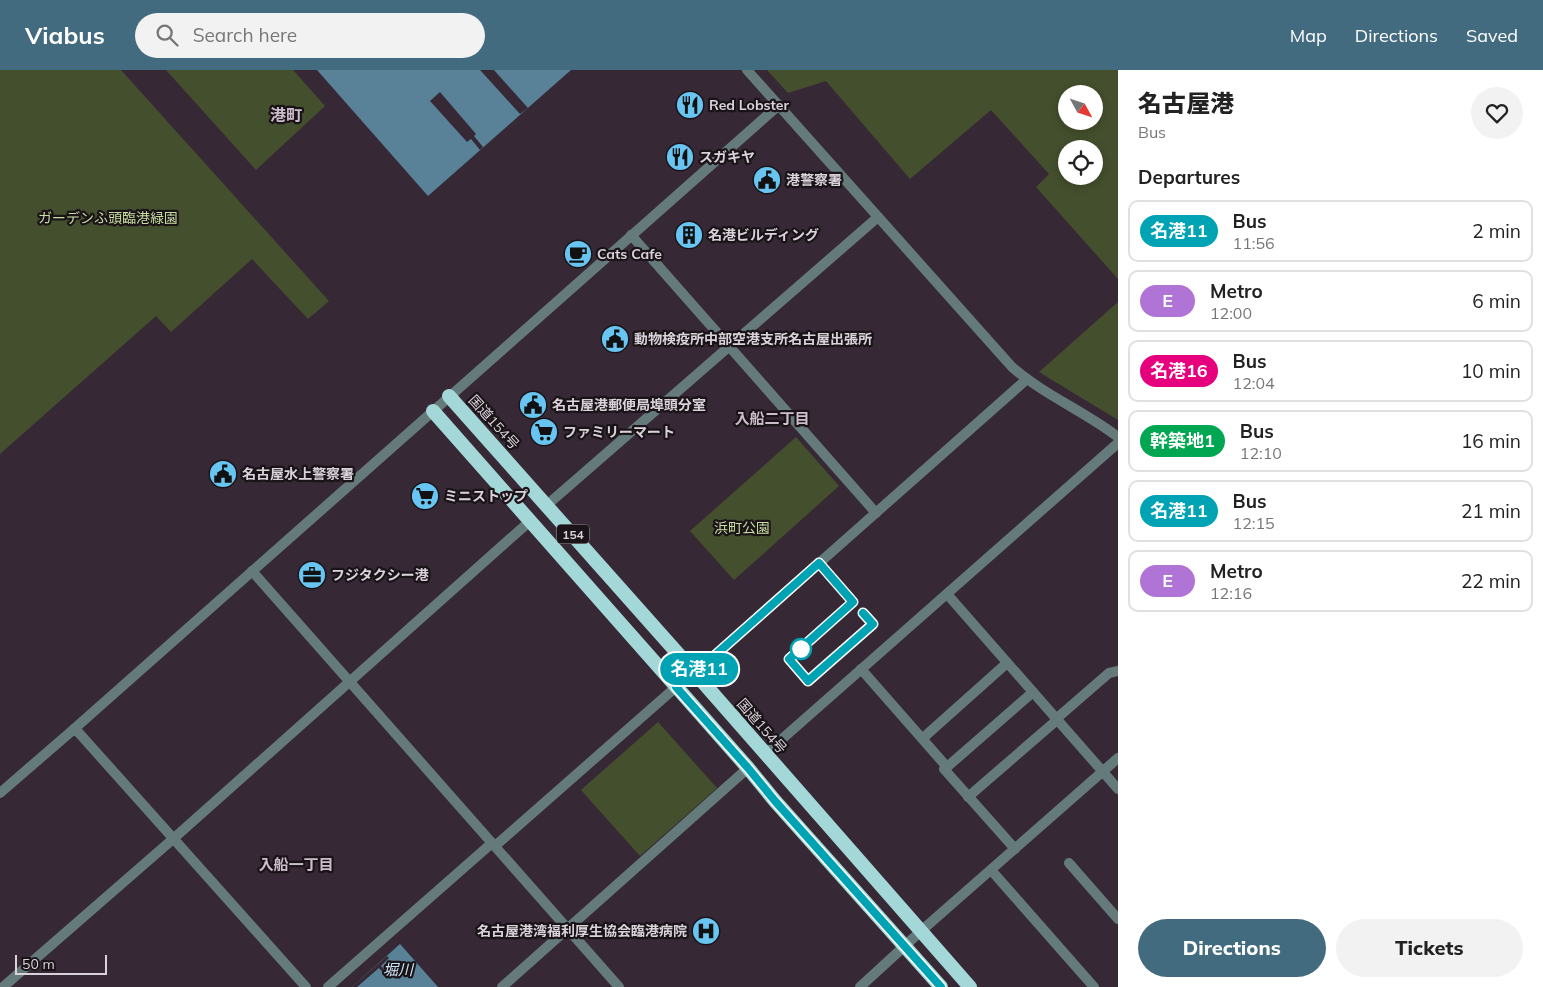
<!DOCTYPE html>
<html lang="en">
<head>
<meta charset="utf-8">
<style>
	body { margin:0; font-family:Mulish,"Noto Sans JP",sans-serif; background:#f2f2f2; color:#222; height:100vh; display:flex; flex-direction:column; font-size:19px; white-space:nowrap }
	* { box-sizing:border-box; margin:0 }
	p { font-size:16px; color:#767676 }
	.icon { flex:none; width:28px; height:28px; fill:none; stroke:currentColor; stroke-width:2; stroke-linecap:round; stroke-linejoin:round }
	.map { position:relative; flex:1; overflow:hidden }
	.side { display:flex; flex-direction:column; background:#fff; width:425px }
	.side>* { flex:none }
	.badge { padding:0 10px; border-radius:16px; font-size:18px; line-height:32px }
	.needle { width:32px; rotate:130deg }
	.fabs { position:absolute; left:1058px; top:15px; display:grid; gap:10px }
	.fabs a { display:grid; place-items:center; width:45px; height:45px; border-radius:50%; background:#fff; box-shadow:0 2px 8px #0003; font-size:25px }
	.scale { position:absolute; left:15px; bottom:12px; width:92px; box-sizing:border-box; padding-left:5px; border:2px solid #dad2da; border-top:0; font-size:14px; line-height:18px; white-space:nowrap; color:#dad2da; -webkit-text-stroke:4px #1a1419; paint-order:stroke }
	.map>.badge { position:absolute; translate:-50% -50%; box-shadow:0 0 0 2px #fff }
	h2 { padding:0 20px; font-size:19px; line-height:45px }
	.round { display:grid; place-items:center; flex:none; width:52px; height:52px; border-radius:26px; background:#f2f2f2 }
	.overview { display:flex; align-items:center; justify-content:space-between; height:85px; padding:0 20px }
	h1 { font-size:24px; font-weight:800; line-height:38px }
	.primary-button { display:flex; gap:10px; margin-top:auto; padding:10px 20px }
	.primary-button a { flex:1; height:58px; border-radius:30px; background:#426b7f; color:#fff; font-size:20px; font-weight:800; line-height:58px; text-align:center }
	.primary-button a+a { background:#f2f2f2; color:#222 }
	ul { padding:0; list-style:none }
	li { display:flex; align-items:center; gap:15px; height:62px; margin:0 10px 8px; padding:0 10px; border:2px solid #e0e0e0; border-radius:10px }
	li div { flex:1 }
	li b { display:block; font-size:19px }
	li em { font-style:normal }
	li .badge { min-width:55px; font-weight:700; text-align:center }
	header { display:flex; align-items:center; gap:30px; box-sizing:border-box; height:70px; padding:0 25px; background:#426b7f; color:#fff }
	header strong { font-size:24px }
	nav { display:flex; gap:28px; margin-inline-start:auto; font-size:18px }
	.search { width:350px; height:45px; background:#f2f2f2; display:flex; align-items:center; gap:12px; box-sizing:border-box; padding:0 18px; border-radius:28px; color:#767676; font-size:19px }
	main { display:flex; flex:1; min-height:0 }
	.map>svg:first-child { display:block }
</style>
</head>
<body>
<header>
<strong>Viabus</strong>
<div class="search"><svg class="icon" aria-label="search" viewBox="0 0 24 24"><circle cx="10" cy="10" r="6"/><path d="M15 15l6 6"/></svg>Search here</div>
<nav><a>Map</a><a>Directions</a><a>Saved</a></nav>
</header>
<main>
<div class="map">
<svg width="1118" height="917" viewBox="0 0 1118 917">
	<rect width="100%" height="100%" fill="#362935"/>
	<!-- green -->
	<g fill="#444f2d" fill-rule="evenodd">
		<polygon points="0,0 121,0 329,231 308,249 252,189 171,262 156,246 0,384"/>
		<polygon points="166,0 293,0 325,36 256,100"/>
		<path d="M767 0H1118V209L1036 117 1049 104 991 40 910 109 826 11 788 23ZM1066 24H1094V51H1066ZM1066 79H1094V106H1066Z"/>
		<polygon points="1118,232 1118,350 1039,302"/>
		<polygon points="796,367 839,416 734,510 690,461"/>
		<polygon points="658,652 717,718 640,786 581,720"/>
	</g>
	<!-- water -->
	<g fill="#598299">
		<polygon points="317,0 571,0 428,126"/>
		<polygon points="400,874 438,917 352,917"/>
	</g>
	<!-- pier -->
	<g fill="#362935">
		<polygon points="480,0 494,0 528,38 520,44"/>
		<polygon points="440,22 476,64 474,66 483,77 480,80 471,69 467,72 430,31"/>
		<polygon points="387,886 389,888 381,896 389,904 386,906 379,898 357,917 352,917"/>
	</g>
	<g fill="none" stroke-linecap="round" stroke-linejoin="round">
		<!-- minor -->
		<g stroke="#657b7b" stroke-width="10">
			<polyline points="631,165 876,443"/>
			<polyline points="547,435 878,147"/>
			<polyline points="252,501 619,917"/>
			<polyline points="861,599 947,697 944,699 1015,779"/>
			<polyline points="1056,649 1109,603 1118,601"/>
			<polyline points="923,668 1007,593"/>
			<polyline points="765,684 1118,373"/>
			<polyline points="947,697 1033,622"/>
			<polyline points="0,723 74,659"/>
			<polyline points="968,727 1057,650"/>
			<polyline points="495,776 676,617 695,603 1027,309"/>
			<polyline points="1069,793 1118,849"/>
			<polyline points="991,800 1094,917"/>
			<polyline points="3,917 173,769 530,451"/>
			<polyline points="328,917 492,773"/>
			<polyline points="502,917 748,698"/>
			<polyline points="860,917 921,861 1118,688"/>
		</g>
		<!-- tertiary -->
		<g stroke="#657b7b" stroke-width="10">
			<path d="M747 0 1012 297C1044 325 1084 341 1118 367"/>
			<polyline points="947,524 1118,719"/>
			<polyline points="306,917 79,663 74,659 779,35"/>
		</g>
		<!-- trunk -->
		<g stroke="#a4d7d8" stroke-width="14">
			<polyline points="449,326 680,586 970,917"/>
			<polyline points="433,341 748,698 775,731 941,917"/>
		</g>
	</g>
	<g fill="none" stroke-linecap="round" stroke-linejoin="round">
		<defs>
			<polyline id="line" points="863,543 873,554 808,611 789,589 853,532 819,493 695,603 676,617 748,698 775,731 941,917"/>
		</defs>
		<!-- line casing -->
		<use href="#line" stroke="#fff" stroke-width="11"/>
		<!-- line -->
		<use href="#line" stroke="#00a3b4" stroke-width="8"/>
	</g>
	<!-- icons -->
	<defs>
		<symbol id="restaurant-disc" viewBox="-11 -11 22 22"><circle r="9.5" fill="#68c4f0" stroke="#1a1419"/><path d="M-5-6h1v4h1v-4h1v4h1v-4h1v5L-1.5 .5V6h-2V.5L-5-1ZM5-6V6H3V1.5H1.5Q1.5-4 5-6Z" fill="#111"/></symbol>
		<symbol id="civic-disc" viewBox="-11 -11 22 22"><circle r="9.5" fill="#68c4f0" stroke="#1a1419"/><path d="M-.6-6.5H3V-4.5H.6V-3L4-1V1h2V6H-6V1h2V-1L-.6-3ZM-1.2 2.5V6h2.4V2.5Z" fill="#111"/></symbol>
		<symbol id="building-disc" viewBox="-11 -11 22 22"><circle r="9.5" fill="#68c4f0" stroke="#1a1419"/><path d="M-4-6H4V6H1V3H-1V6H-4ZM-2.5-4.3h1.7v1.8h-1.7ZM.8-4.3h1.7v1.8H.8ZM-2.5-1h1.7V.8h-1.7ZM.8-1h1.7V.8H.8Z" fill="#111"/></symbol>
		<symbol id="cafe-disc" viewBox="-11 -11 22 22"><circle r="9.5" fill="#68c4f0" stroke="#1a1419"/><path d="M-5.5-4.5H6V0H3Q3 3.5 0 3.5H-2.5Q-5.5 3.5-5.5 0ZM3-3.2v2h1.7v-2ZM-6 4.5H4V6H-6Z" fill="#111"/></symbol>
		<symbol id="supermarket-disc" viewBox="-11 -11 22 22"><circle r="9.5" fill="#68c4f0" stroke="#1a1419"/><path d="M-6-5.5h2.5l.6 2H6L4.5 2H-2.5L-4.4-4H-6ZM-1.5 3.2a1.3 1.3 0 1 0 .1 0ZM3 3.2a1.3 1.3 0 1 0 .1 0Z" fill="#111"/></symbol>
		<symbol id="office-disc" viewBox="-11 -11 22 22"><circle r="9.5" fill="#68c4f0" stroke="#1a1419"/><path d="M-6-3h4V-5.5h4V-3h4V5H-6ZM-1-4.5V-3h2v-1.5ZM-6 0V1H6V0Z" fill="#111"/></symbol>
		<symbol id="hospital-disc" viewBox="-11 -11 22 22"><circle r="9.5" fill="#68c4f0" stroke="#1a1419"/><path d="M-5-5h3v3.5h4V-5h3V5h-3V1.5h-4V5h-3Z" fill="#111"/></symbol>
	</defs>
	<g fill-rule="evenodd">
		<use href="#restaurant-disc" x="674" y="19" width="32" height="32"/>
		<use href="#restaurant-disc" x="664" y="71" width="32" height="32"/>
		<use href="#civic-disc" x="751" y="94" width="32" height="32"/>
		<use href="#building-disc" x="673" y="149" width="32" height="32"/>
		<use href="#cafe-disc" x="562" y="168" width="32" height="32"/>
		<use href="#civic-disc" x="599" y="253" width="32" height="32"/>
		<use href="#civic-disc" x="517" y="319" width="32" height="32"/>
		<use href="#supermarket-disc" x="528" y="346" width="32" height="32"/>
		<use href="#civic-disc" x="207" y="388" width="32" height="32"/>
		<use href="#supermarket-disc" x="409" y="410" width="32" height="32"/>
		<use href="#office-disc" x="296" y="489" width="32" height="32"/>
		<use href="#hospital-disc" x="690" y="845" width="32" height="32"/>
	</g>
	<!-- markers -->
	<circle fill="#fff" stroke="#00a3b4" stroke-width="2.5" cx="801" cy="579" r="10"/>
	<g text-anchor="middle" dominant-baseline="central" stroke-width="4.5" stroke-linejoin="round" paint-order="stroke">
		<!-- shield labels -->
		<rect fill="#1a1419" stroke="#a099a0" stroke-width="1" x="557" y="454.5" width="32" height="19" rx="4"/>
		<g font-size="12" font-weight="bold" fill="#dad2da">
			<text x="573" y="464">154</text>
		</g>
		<!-- poi labels -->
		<g font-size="14" font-weight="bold" fill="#dad2da" stroke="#1a1419" text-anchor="start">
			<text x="709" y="35">Red Lobster</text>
			<text x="699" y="87">スガキヤ</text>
			<text x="786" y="110">港警察署</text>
			<text x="708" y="165">名港ビルディング</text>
			<text x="597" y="184">Cats Cafe</text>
			<text x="634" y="269">動物検疫所中部空港支所名古屋出張所</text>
			<text x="552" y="335">名古屋港郵便局埠頭分室</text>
			<text x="563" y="362">ファミリーマート</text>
			<text x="242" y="404">名古屋水上警察署</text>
			<text x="444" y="426">ミニストップ</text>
			<text x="331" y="505">フジタクシー港</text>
			<text x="687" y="861" text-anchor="end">名古屋港湾福利厚生協会臨港病院</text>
		</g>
		<!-- park labels -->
		<g font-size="14" fill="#c8de9f" stroke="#1a1419">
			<text x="108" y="148">ガーデンふ頭臨港緑園</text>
			<text x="742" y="458">浜町公園</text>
		</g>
		<!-- street labels -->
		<g font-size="14" fill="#dad2da" stroke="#1a1419">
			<text transform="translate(494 352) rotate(48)">国道154号</text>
			<text transform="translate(762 656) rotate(49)">国道154号</text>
		</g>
		<!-- neighbourhood labels -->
		<g font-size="15" font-weight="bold" fill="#cdbdcc" stroke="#1a1419">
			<text x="772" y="348">入船二丁目</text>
			<text x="296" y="794">入船一丁目</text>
		</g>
		<!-- water labels -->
		<g font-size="15" font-style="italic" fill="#cde7f6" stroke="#1a1419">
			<text x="398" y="899">堀川</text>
		</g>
		<!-- quarter labels -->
		<g font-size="16" font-weight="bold" fill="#cdbdcc" stroke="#1a1419">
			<text x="286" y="45">港町</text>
		</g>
	</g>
</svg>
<div class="fabs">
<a><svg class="needle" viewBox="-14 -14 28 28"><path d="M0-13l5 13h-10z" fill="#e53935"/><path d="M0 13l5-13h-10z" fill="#767676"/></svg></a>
<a><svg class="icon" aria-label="locate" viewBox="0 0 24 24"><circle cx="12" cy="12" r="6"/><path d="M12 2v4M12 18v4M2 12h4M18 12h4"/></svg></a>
</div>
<div class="scale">50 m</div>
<b class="badge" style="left:699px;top:599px;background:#00a3b4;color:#fff">名港11</b>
</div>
<section class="side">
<div class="overview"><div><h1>名古屋港</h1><p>Bus</p></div><a class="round"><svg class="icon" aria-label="heart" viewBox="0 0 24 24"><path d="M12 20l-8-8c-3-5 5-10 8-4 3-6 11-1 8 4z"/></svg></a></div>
<h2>Departures</h2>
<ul>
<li><span class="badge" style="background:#00a3b4;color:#fff">名港11</span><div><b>Bus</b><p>11:56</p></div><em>2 min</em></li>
<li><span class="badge" style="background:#b074d6;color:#fff">E</span><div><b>Metro</b><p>12:00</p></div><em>6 min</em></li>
<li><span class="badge" style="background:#e6007e;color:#fff">名港16</span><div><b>Bus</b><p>12:04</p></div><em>10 min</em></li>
<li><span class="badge" style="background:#00a651;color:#fff">幹築地1</span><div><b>Bus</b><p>12:10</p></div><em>16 min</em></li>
<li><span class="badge" style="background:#00a3b4;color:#fff">名港11</span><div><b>Bus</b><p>12:15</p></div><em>21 min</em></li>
<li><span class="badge" style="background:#b074d6;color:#fff">E</span><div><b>Metro</b><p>12:16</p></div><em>22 min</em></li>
</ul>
<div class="primary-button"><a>Directions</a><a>Tickets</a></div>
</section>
</main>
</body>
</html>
